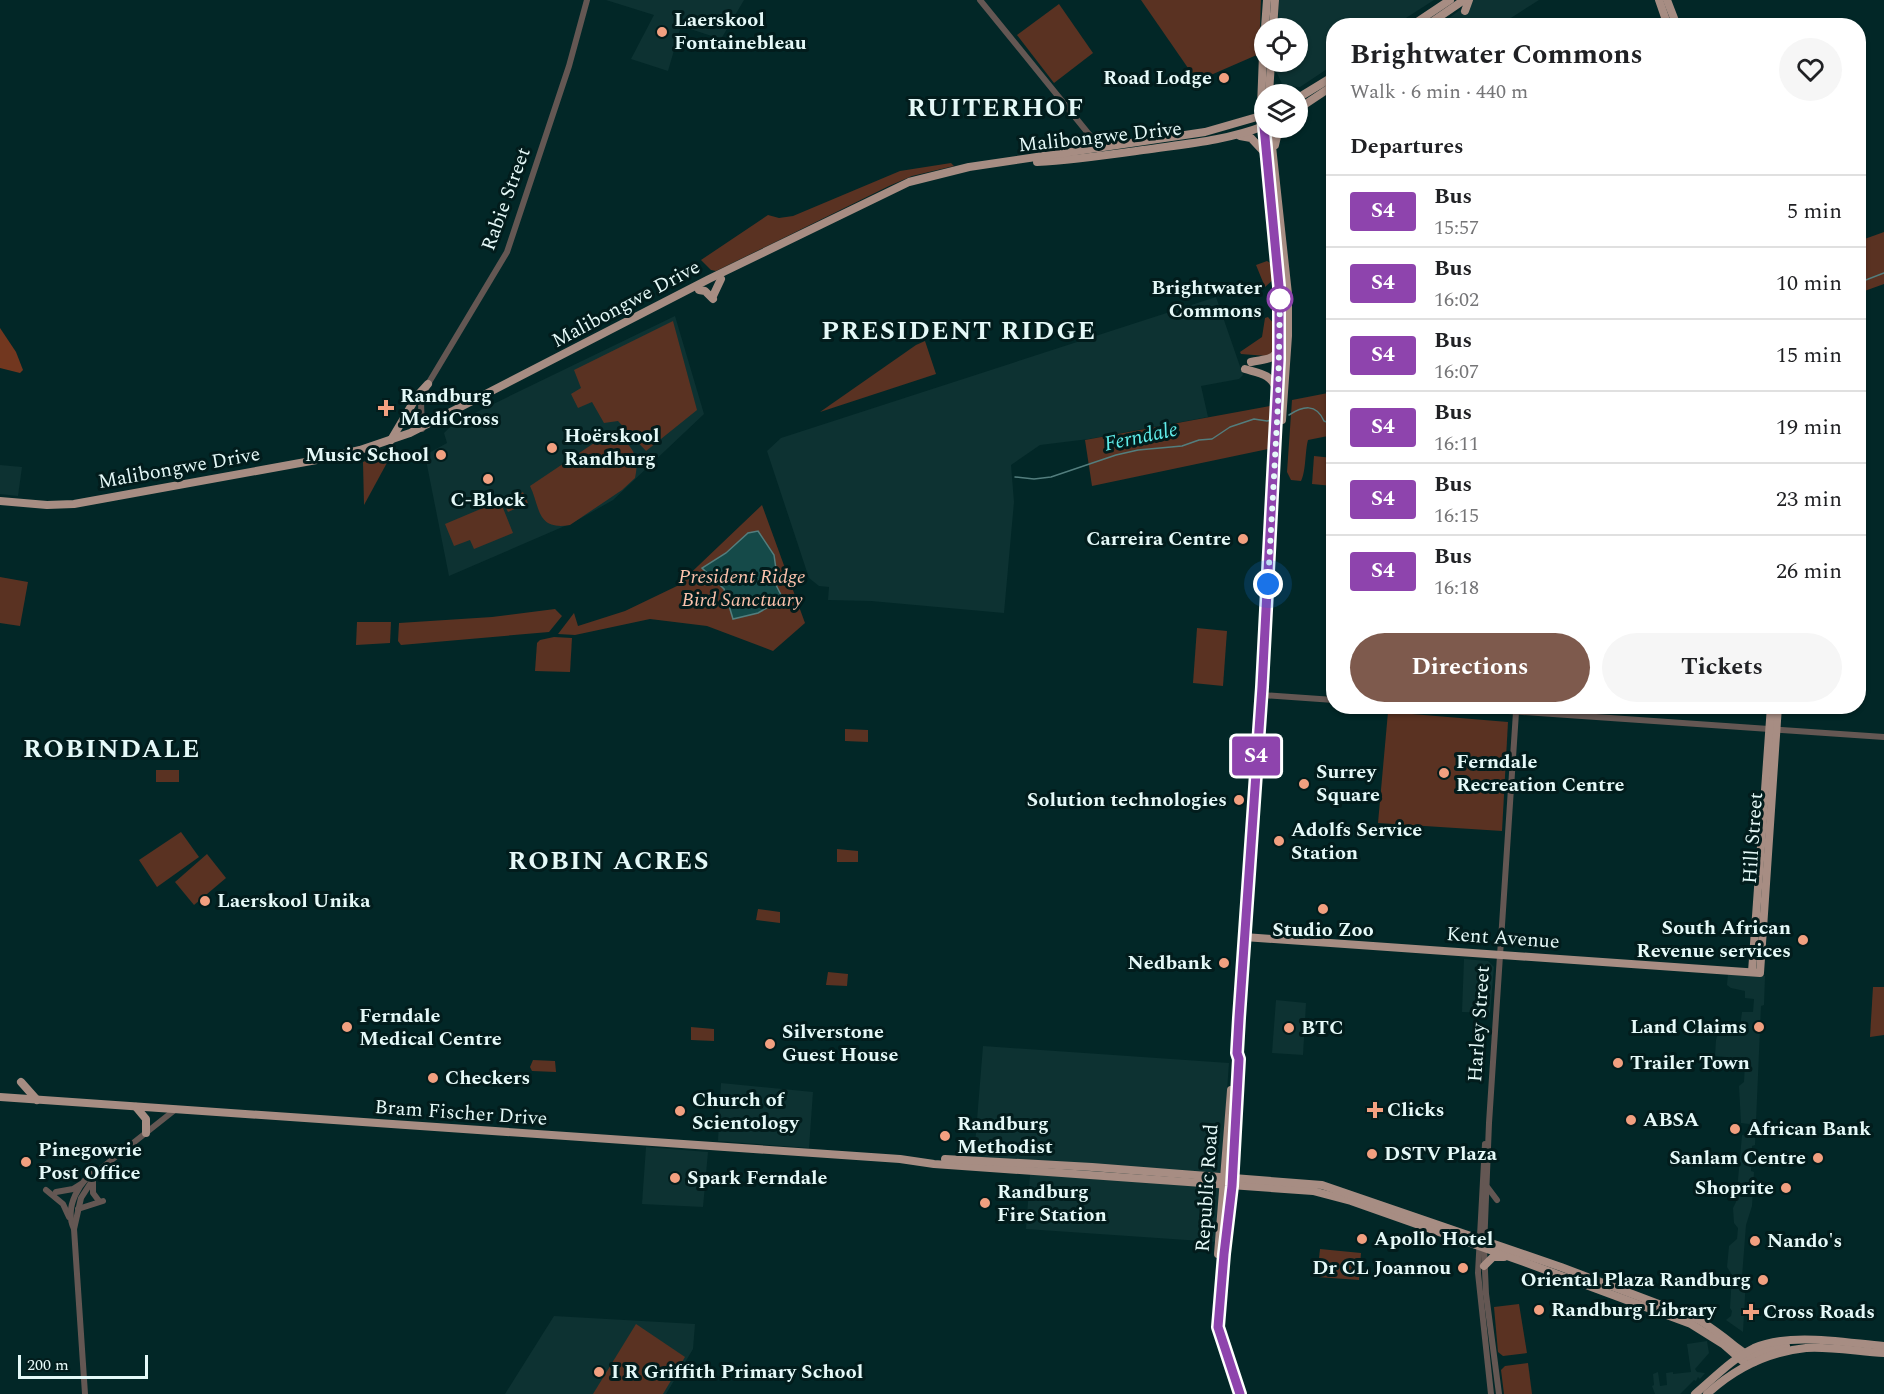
<!DOCTYPE html>
<html lang="en">
<head>
<meta charset="utf-8">
<style>
	body { margin:0; font-family:Spectral,serif; background:#f6f6f6; color:#202124; height:100vh; display:flex; flex-direction:column; font-size:22px; white-space:nowrap }
	* { box-sizing:border-box; margin:0 }
	p { font-size:20px; color:#757577 }
	.icon { flex:none; width:33px; height:33px; fill:none; stroke:currentColor; stroke-width:2; stroke-linecap:round; stroke-linejoin:round }
	.map { position:relative; flex:1; overflow:hidden }
	.drawer { position:absolute; left:1326px; top:18px; width:540px; height:696px; display:flex; flex-direction:column; background:#fff; border-radius:24px; box-shadow:0 2px 4px #0004 }
	.drawer>* { flex:none }
	.badge { padding:0 12px; border-radius:4px; font-size:21px; line-height:39px }
	.tools { position:absolute; left:1254px; top:18px; display:grid; gap:12px }
	.tools a { display:grid; place-items:center; width:54px; height:54px; border-radius:50%; background:#fff; box-shadow:0 2px 4px #0004; font-size:30px }
	.scale { position:absolute; left:18px; bottom:15px; width:130px; box-sizing:border-box; padding-left:6px; border:3px solid #e5f9f8; border-top:0; font-size:16px; line-height:21px; white-space:nowrap; color:#e5f9f8; -webkit-text-stroke:4px #021c1c; paint-order:stroke }
	.you { position:absolute; width:30px; height:30px; margin:-15px; border:4px solid #fff; border-radius:50%; background:#1a73e8; box-shadow:0 0 0 9px #1a73e833 }
	.map>.badge { position:absolute; translate:-50% -50%; box-shadow:0 0 0 3px #fff }
	h2 { padding:0 24px; font-size:22px; line-height:54px }
	.round { display:grid; place-items:center; flex:none; width:63px; height:63px; border-radius:32px; background:#f6f6f6 }
	.head { display:flex; align-items:center; justify-content:space-between; height:102px; padding:0 24px }
	h1 { font-size:28px; font-weight:700; line-height:45px }
	.action { display:flex; gap:12px; margin-top:auto; padding:12px 24px }
	.action a { flex:1; height:69px; border-radius:36px; background:#7e5a4d; color:#fff; font-size:24px; font-weight:700; line-height:69px; text-align:center }
	.action a+a { background:#f6f6f6; color:#202124 }
	ul { padding:0; list-style:none }
	li { display:flex; align-items:center; gap:18px; height:72px; padding:0 24px; border-top:2px solid #e0e0e0 }
	li div { flex:1 }
	li b { display:block; font-size:22px }
	li em { font-style:normal }
	li .badge { min-width:66px; font-weight:700; text-align:center }
	.map>svg:first-child { display:block }
</style>
</head>
<body>
<div class="map">
<svg width="1884" height="1394" viewBox="0 0 1884 1394">
	<rect width="100%" height="100%" fill="#022727"/>
	<!-- built -->
	<g fill="#0d3232">
		<polygon points="606,0 744,0 721,39 681,26 668,71 631,59 654,15"/>
		<polygon points="1279,0 1434,0 1395,25 1334,26 1333,65 1300,87 1283,86 1276,71 1276,62 1298,62 1298,28 1278,28"/>
		<polygon points="1460,0 1539,0 1500,25 1438,26 1464,7"/>
		<polygon points="1216,297 1243,375 1239,379 1201,386 1208,417 1089,439 1040,445 1011,465 1014,502 1004,613 871,601 828,600 829,587 819,586 809,578 767,451 781,438"/>
		<polygon points="675,316 704,414 613,500 574,522 449,576 425,455 447,443 444,433 454,423"/>
		<polygon points="0,465 22,467 18,496 0,494"/>
		<polygon points="1464,959 1488,961 1494,967 1490,1013 1462,1012"/>
		<polygon points="1728,973 1765,976 1764,1005 1761,1006 1755,1145 1752,1146 1751,1171 1754,1172 1752,1206 1746,1225 1742,1277 1746,1278 1743,1332 1726,1320 1731,1316 1732,1311 1730,1308 1732,1275 1727,1267 1729,1246 1737,1239 1738,1228 1734,1223 1733,1208 1736,1202 1742,1135 1749,1136 1749,1124 1741,1123 1739,1086 1744,1082 1745,1062 1729,1060 1726,1057 1715,1056 1716,1040 1720,1025 1740,1027 1742,1012 1753,1012 1754,999 1745,998 1745,991 1731,988 1727,985"/>
		<polygon points="1276,1000 1306,1003 1303,1055 1272,1053"/>
		<polygon points="983,1046 1229,1063 1216,1242 1026,1229 1031,1161 974,1157"/>
		<polygon points="721,1083 813,1092 809,1148 718,1141"/>
		<polygon points="646,1147 708,1152 703,1207 642,1204"/>
		<polygon points="554,1316 695,1324 693,1349 666,1394 505,1394"/>
		<polygon points="1707,1341 1709,1353 1695,1369 1697,1372 1705,1373 1700,1379 1698,1377 1696,1381 1694,1380 1680,1394 1655,1394 1652,1386 1654,1385 1653,1374 1658,1372 1660,1386 1667,1385 1666,1373 1673,1372 1673,1374 1691,1372 1687,1344"/>
	</g>
	<!-- green -->
	<g fill="#5a3222">
		<polygon points="1141,0 1261,0 1259,54 1197,81"/>
		<polygon points="1059,4 1093,53 1054,83 1017,35"/>
		<polygon points="951,163 954,166 912,176 889,186 716,271 711,270 701,260 768,215 779,218 793,216 900,171"/>
		<polygon points="1884,232 1884,284 1859,293 1859,241"/>
		<polygon points="1267,261 1273,265 1274,279 1265,287 1256,265"/>
		<polygon points="1268,317 1274,324 1275,350 1267,356 1241,354 1240,352 1262,337 1265,318"/>
		<polygon points="673,321 697,410 646,451 618,421 604,423 592,402 578,408 571,394 581,388 574,370"/>
		<polygon points="925,341 936,374 820,412 916,345"/>
		<path d="M1333 392V435L1308 440C1305 451 1306 472 1301 481L1291 480 1287 472 1292 400Z"/>
		<polygon points="1270,406 1268,449 1092,486 1085,440"/>
		<path d="M609 433 612 438 619 440 621 438C635 449 639 460 635 478L622 490 570 525C536 531 540 506 530 486Z"/>
		<polygon points="395,448 364,505 363,462"/>
		<polygon points="1314,456 1333,458 1333,486 1312,484"/>
		<polygon points="523,492 528,503 508,512 503,502"/>
		<polygon points="501,503 513,533 474,549 470,540 454,546 445,524 490,505 491,506"/>
		<polygon points="762,505 805,623 773,651 707,626 650,619 575,635 558,634 574,613 578,626 625,611 677,586"/>
		<polygon points="0,577 28,582 20,626 0,623"/>
		<polygon points="555,609 562,616 549,632 401,645 398,641 399,623 492,617"/>
		<polygon points="357,622 391,622 390,643 356,645"/>
		<polygon points="1197,628 1227,631 1223,686 1193,683"/>
		<polygon points="554,637 572,638 570,672 535,671 537,643 540,640"/>
		<polygon points="1388,712 1508,722 1502,831 1378,823"/>
		<polygon points="845,729 868,730 868,742 845,741"/>
		<rect x="156" y="770" width="23" height="12"/>
		<polygon points="181,832 199,857 157,887 139,860"/>
		<polygon points="837,849 858,851 858,862 837,862"/>
		<polygon points="207,854 226,878 194,905 175,882"/>
		<polygon points="758,909 780,912 780,923 756,920"/>
		<polygon points="828,972 848,974 847,986 826,985"/>
		<polygon points="1873,987 1884,987 1884,1035 1870,1037"/>
		<polygon points="691,1027 714,1029 714,1041 691,1040"/>
		<polygon points="533,1060 555,1061 556,1072 532,1071 530,1067"/>
		<polygon points="1320,1249 1361,1253 1359,1280 1317,1277"/>
		<polygon points="1519,1304 1527,1353 1503,1356 1498,1352 1494,1307"/>
		<polygon points="636,1324 685,1357 663,1394 593,1394"/>
		<polygon points="1528,1363 1532,1394 1504,1394 1501,1370 1505,1366"/>
	</g>
	<!-- forest -->
	<polygon fill="#72371f" points="0,328 16,352 23,370 20,373 0,368"/>
	<!-- water -->
	<polygon fill="#154a49" stroke="#537e7e" stroke-width="1.5" points="758,531 774,555 777,576 775,583 783,599 758,613 733,619 724,589 702,568 726,553 748,533"/>
	<g fill="none" stroke-linecap="round" stroke-linejoin="round">
		<!-- stream -->
		<g stroke="#537e7e" stroke-width="1.5">
			<polyline points="1858,283 1884,273"/>
			<path d="M1289 415C1303 406 1316 403 1324 421L1329 423 1334 422"/>
			<polyline points="1015,477 1034,479 1051,477 1116,455 1138,450 1182,446 1199,440 1212,439 1230,427 1254,419 1267,421 1271,420"/>
		</g>
		<!-- minor -->
		<g stroke="#645753" stroke-width="6">
			<polyline points="980,0 1092,138 1099,150"/>
			<polyline points="422,429 421,402 428,384 507,252 569,66 587,0"/>
			<polyline points="1261,695 1334,700"/>
			<polyline points="1437,706 1884,737"/>
			<polyline points="1485,1144 1478,1273 1491,1394"/>
			<polyline points="93,1181 93,1193 99,1201"/>
			<polyline points="1488,1188 1497,1200"/>
			<polyline points="46,1190 63,1204 69,1217"/>
			<polyline points="56,1192 73,1189 81,1184"/>
			<polyline points="78,1209 103,1201"/>
			<path d="M74 1229C64 1208 79 1179 99 1170L176 1109"/>
			<polyline points="85,1394 74,1229 81,1198 99,1170"/>
			<polyline points="1499,1394 1486,1294 1484,1248 1489,1123 1516,712"/>
		</g>
		<!-- major -->
		<g stroke="#a78d83" stroke-width="8">
			<polyline points="1659,0 1668,26"/>
			<polyline points="1667,0 1677,26"/>
			<polyline points="1465,11 1469,0"/>
			<polyline points="1411,26 1450,0"/>
			<polyline points="1426,26 1464,0"/>
			<polyline points="1265,28 1267,0"/>
			<polyline points="1273,28 1275,0"/>
			<polyline points="1269,94 1271,62"/>
			<polyline points="1298,98 1334,76"/>
			<polyline points="1298,109 1334,85"/>
			<polyline points="1270,128 1288,294 1288,336 1282,420"/>
			<polyline points="1240,136 1251,138 1265,153"/>
			<polyline points="1275,145 1279,128"/>
			<path d="M1037 162C1073 160 1107 155 1143 150 1184 144 1225 141 1264 126"/>
			<polyline points="699,290 705,291 713,299"/>
			<polyline points="713,296 721,279"/>
			<path d="M1251 362C1263 359 1273 361 1279 349"/>
			<path d="M1245 369C1258 373 1272 374 1276 389"/>
			<polyline points="391,440 417,396 428,384"/>
			<polyline points="0,501 47,505 74,504 322,459 360,450 410,433 709,279 909,182 969,167 1205,132 1264,115"/>
			<polyline points="1244,937 1760,973 1778,706"/>
			<polyline points="1752,972 1771,706"/>
			<polyline points="21,1082 37,1100"/>
			<polyline points="0,1097 900,1159 934,1164 1313,1191 1351,1201 1524,1262 1691,1324 1723,1344 1747,1365"/>
			<polyline points="136,1107 146,1119 146,1133"/>
			<path d="M945 1159 1092 1167 1322 1185 1561 1267 1693 1317C1708 1324 1718 1333 1731 1343 1739 1350 1747 1353 1754 1362"/>
			<polyline points="1218,1254 1231,1090"/>
			<polyline points="1484,1266 1493,1257 1504,1257"/>
			<polyline points="1217,1323 1240,1394"/>
			<polyline points="1218,1327 1224,1254 1233,1178 1239,1059 1237,1053 1262,687 1279,364 1279,280 1261,107 1264,29"/>
			<polyline points="1747,1356 1786,1346"/>
			<path d="M1695 1394C1714 1378 1732 1359 1754 1348 1790 1332 1846 1343 1884 1346"/>
			<path d="M1707 1394C1735 1368 1768 1352 1806 1348 1828 1346 1861 1352 1884 1353"/>
		</g>
	</g>
	<g fill="none" stroke-linecap="round" stroke-linejoin="round">
		<defs>
			<polyline id="line" points="1240,1394 1218,1327 1224,1254 1232,1186 1239,1059 1237,1053 1239,1018 1262,687 1279,360 1279,286 1263,116 1264,115"/>
		</defs>
		<!-- line casing -->
		<use href="#line" stroke="#fff" stroke-width="14"/>
		<!-- line -->
		<use href="#line" stroke="#8e44ad" stroke-width="9"/>
		<!-- walk -->
		<polyline stroke="#e5f9f8" stroke-width="6" stroke-dasharray="0 10.8" points="1268,584 1278,404 1280,299"/>
	</g>
	<!-- markers -->
	<g fill="#f2a080" stroke="#021c1c" stroke-width="2">
		<circle cx="662" cy="32" r="6"/>
		<circle cx="1224" cy="78" r="6"/>
		<path d="M383 399h6v6h6v6h-6v6h-6v-6h-6v-6h6z"/>
		<circle cx="552" cy="448" r="6"/>
		<circle cx="441" cy="455" r="6"/>
		<circle cx="488" cy="479" r="6"/>
		<circle cx="1243" cy="539" r="6"/>
		<circle cx="1444" cy="773" r="6"/>
		<circle cx="1304" cy="784" r="6"/>
		<circle cx="1239" cy="800" r="6"/>
		<circle cx="1279" cy="841" r="6"/>
		<circle cx="205" cy="901" r="6"/>
		<circle cx="1323" cy="909" r="6"/>
		<circle cx="1803" cy="940" r="6"/>
		<circle cx="1224" cy="963" r="6"/>
		<circle cx="347" cy="1027" r="6"/>
		<circle cx="1759" cy="1027" r="6"/>
		<circle cx="1289" cy="1028" r="6"/>
		<circle cx="770" cy="1044" r="6"/>
		<circle cx="1618" cy="1063" r="6"/>
		<circle cx="433" cy="1078" r="6"/>
		<path d="M1372 1101h6v6h6v6h-6v6h-6v-6h-6v-6h6z"/>
		<circle cx="680" cy="1111" r="6"/>
		<circle cx="1631" cy="1120" r="6"/>
		<circle cx="1735" cy="1129" r="6"/>
		<circle cx="945" cy="1136" r="6"/>
		<circle cx="1372" cy="1154" r="6"/>
		<circle cx="1818" cy="1158" r="6"/>
		<circle cx="26" cy="1162" r="6"/>
		<circle cx="675" cy="1178" r="6"/>
		<circle cx="1786" cy="1188" r="6"/>
		<circle cx="985" cy="1203" r="6"/>
		<circle cx="1362" cy="1239" r="6"/>
		<circle cx="1755" cy="1241" r="6"/>
		<circle cx="1463" cy="1268" r="6"/>
		<circle cx="1763" cy="1280" r="6"/>
		<circle cx="1539" cy="1310" r="6"/>
		<path d="M1748 1303h6v6h6v6h-6v6h-6v-6h-6v-6h6z"/>
		<circle cx="599" cy="1372" r="6"/>
	</g>
	<circle fill="#fff" stroke="#8e44ad" stroke-width="3" cx="1280" cy="299" r="12"/>
	<g text-anchor="middle" dominant-baseline="central" stroke-width="6" stroke-linejoin="round" paint-order="stroke">
		<!-- poi labels -->
		<g font-size="20" font-weight="bold" fill="#e5f9f8" stroke="#021c1c" text-anchor="start">
			<text x="674" y="20">Laerskool<tspan x="674" dy="23">Fontainebleau</tspan></text>
			<text x="1212" y="78" text-anchor="end">Road Lodge</text>
			<text x="400" y="396">Randburg<tspan x="400" dy="23">MediCross</tspan></text>
			<text x="564" y="436">Hoërskool<tspan x="564" dy="23">Randburg</tspan></text>
			<text x="429" y="455" text-anchor="end">Music School</text>
			<text x="488" y="500" text-anchor="middle">C-Block</text>
			<text x="1231" y="539" text-anchor="end">Carreira Centre</text>
			<text x="1456" y="762">Ferndale<tspan x="1456" dy="23">Recreation Centre</tspan></text>
			<text x="1316" y="772">Surrey<tspan x="1316" dy="23">Square</tspan></text>
			<text x="1227" y="800" text-anchor="end">Solution technologies</text>
			<text x="1291" y="830">Adolfs Service<tspan x="1291" dy="23">Station</tspan></text>
			<text x="217" y="901">Laerskool Unika</text>
			<text x="1791" y="928" text-anchor="end">South African<tspan x="1791" dy="23">Revenue services</tspan></text>
			<text x="1323" y="930" text-anchor="middle">Studio Zoo</text>
			<text x="1212" y="963" text-anchor="end">Nedbank</text>
			<text x="359" y="1016">Ferndale<tspan x="359" dy="23">Medical Centre</tspan></text>
			<text x="1747" y="1027" text-anchor="end">Land Claims</text>
			<text x="1301" y="1028">BTC</text>
			<text x="782" y="1032">Silverstone<tspan x="782" dy="23">Guest House</tspan></text>
			<text x="1630" y="1063">Trailer Town</text>
			<text x="445" y="1078">Checkers</text>
			<text x="692" y="1100">Church of<tspan x="692" dy="23">Scientology</tspan></text>
			<text x="1387" y="1110">Clicks</text>
			<text x="1643" y="1120">ABSA</text>
			<text x="957" y="1124">Randburg<tspan x="957" dy="23">Methodist</tspan></text>
			<text x="1747" y="1129">African Bank</text>
			<text x="38" y="1150">Pinegowrie<tspan x="38" dy="23">Post Office</tspan></text>
			<text x="1384" y="1154">DSTV Plaza</text>
			<text x="1806" y="1158" text-anchor="end">Sanlam Centre</text>
			<text x="687" y="1178">Spark Ferndale</text>
			<text x="1774" y="1188" text-anchor="end">Shoprite</text>
			<text x="997" y="1192">Randburg<tspan x="997" dy="23">Fire Station</tspan></text>
			<text x="1374" y="1239">Apollo Hotel</text>
			<text x="1767" y="1241">Nando's</text>
			<text x="1451" y="1268" text-anchor="end">Dr CL Joannou</text>
			<text x="1751" y="1280" text-anchor="end">Oriental Plaza Randburg</text>
			<text x="1551" y="1310">Randburg Library</text>
			<text x="1763" y="1312">Cross Roads</text>
			<text x="611" y="1372">I R Griffith Primary School</text>
		</g>
		<!-- street labels -->
		<g font-size="20" fill="#e5f9f8" stroke="#021c1c">
			<text transform="translate(1100 137) rotate(-6)">Malibongwe Drive</text>
			<text transform="translate(506 199) rotate(-70)">Rabie Street</text>
			<text transform="translate(626 304) rotate(-28)">Malibongwe Drive</text>
			<text transform="translate(179 468) rotate(-10)">Malibongwe Drive</text>
			<text transform="translate(1753 838) rotate(-86)">Hill Street</text>
			<text transform="translate(1503 938) rotate(4)">Kent Avenue</text>
			<text transform="translate(1479 1024) rotate(-86)">Harley Street</text>
			<text transform="translate(461 1113) rotate(4)">Bram Fischer Drive</text>
			<text transform="translate(1207 1188) rotate(-86)">Republic Road</text>
		</g>
		<!-- stop labels -->
		<g font-size="20" font-weight="bold" fill="#e5f9f8" stroke="#021c1c" text-anchor="end">
			<text x="1262" y="288">Brightwater<tspan x="1262" dy="23">Commons</tspan></text>
		</g>
		<!-- park labels -->
		<g font-size="20" font-style="italic" fill="#fbc2ac" stroke="#021c1c">
			<text x="742" y="577">President Ridge<tspan x="742" dy="23">Bird Sanctuary</tspan></text>
		</g>
		<!-- water labels -->
		<g font-size="21" font-style="italic" fill="#60edea" stroke="#021c1c">
			<text transform="translate(1141 437) rotate(-12)">Ferndale</text>
		</g>
		<!-- district labels -->
		<g font-size="26" font-weight="bold" letter-spacing="1.5" fill="#e5f9f8" stroke="#021c1c">
			<text x="996" y="108">RUITERHOF</text>
			<text x="959" y="331">PRESIDENT RIDGE</text>
			<text x="112" y="749">ROBINDALE</text>
			<text x="609" y="861">ROBIN ACRES</text>
		</g>
	</g>
</svg>
<div class="tools">
<a><svg class="icon" aria-label="locate" viewBox="0 0 24 24"><circle cx="12" cy="12" r="6"/><path d="M12 2v4M12 18v4M2 12h4M18 12h4"/></svg></a>
<a><svg class="icon" aria-label="layers" viewBox="0 0 24 24"><path d="M12 4l9 5-9 5-9-5zM3 14l9 5 9-5"/></svg></a>
</div>
<div class="scale">200 m</div>
<div class="you" style="left:1268px;top:584px"></div>
<b class="badge" style="left:1256px;top:756px;background:#8e44ad;color:#fff">S4</b>
<section class="drawer">
<div class="head"><div><h1>Brightwater Commons</h1><p>Walk · 6 min · 440 m</p></div><a class="round"><svg class="icon" aria-label="heart" viewBox="0 0 24 24"><path d="M12 20l-8-8c-3-5 5-10 8-4 3-6 11-1 8 4z"/></svg></a></div>
<h2>Departures</h2>
<ul>
<li><span class="badge" style="background:#8e44ad;color:#fff">S4</span><div><b>Bus</b><p>15:57</p></div><em>5 min</em></li>
<li><span class="badge" style="background:#8e44ad;color:#fff">S4</span><div><b>Bus</b><p>16:02</p></div><em>10 min</em></li>
<li><span class="badge" style="background:#8e44ad;color:#fff">S4</span><div><b>Bus</b><p>16:07</p></div><em>15 min</em></li>
<li><span class="badge" style="background:#8e44ad;color:#fff">S4</span><div><b>Bus</b><p>16:11</p></div><em>19 min</em></li>
<li><span class="badge" style="background:#8e44ad;color:#fff">S4</span><div><b>Bus</b><p>16:15</p></div><em>23 min</em></li>
<li><span class="badge" style="background:#8e44ad;color:#fff">S4</span><div><b>Bus</b><p>16:18</p></div><em>26 min</em></li>
</ul>
<div class="action"><a>Directions</a><a>Tickets</a></div>
</section>
</div>
</body>
</html>
